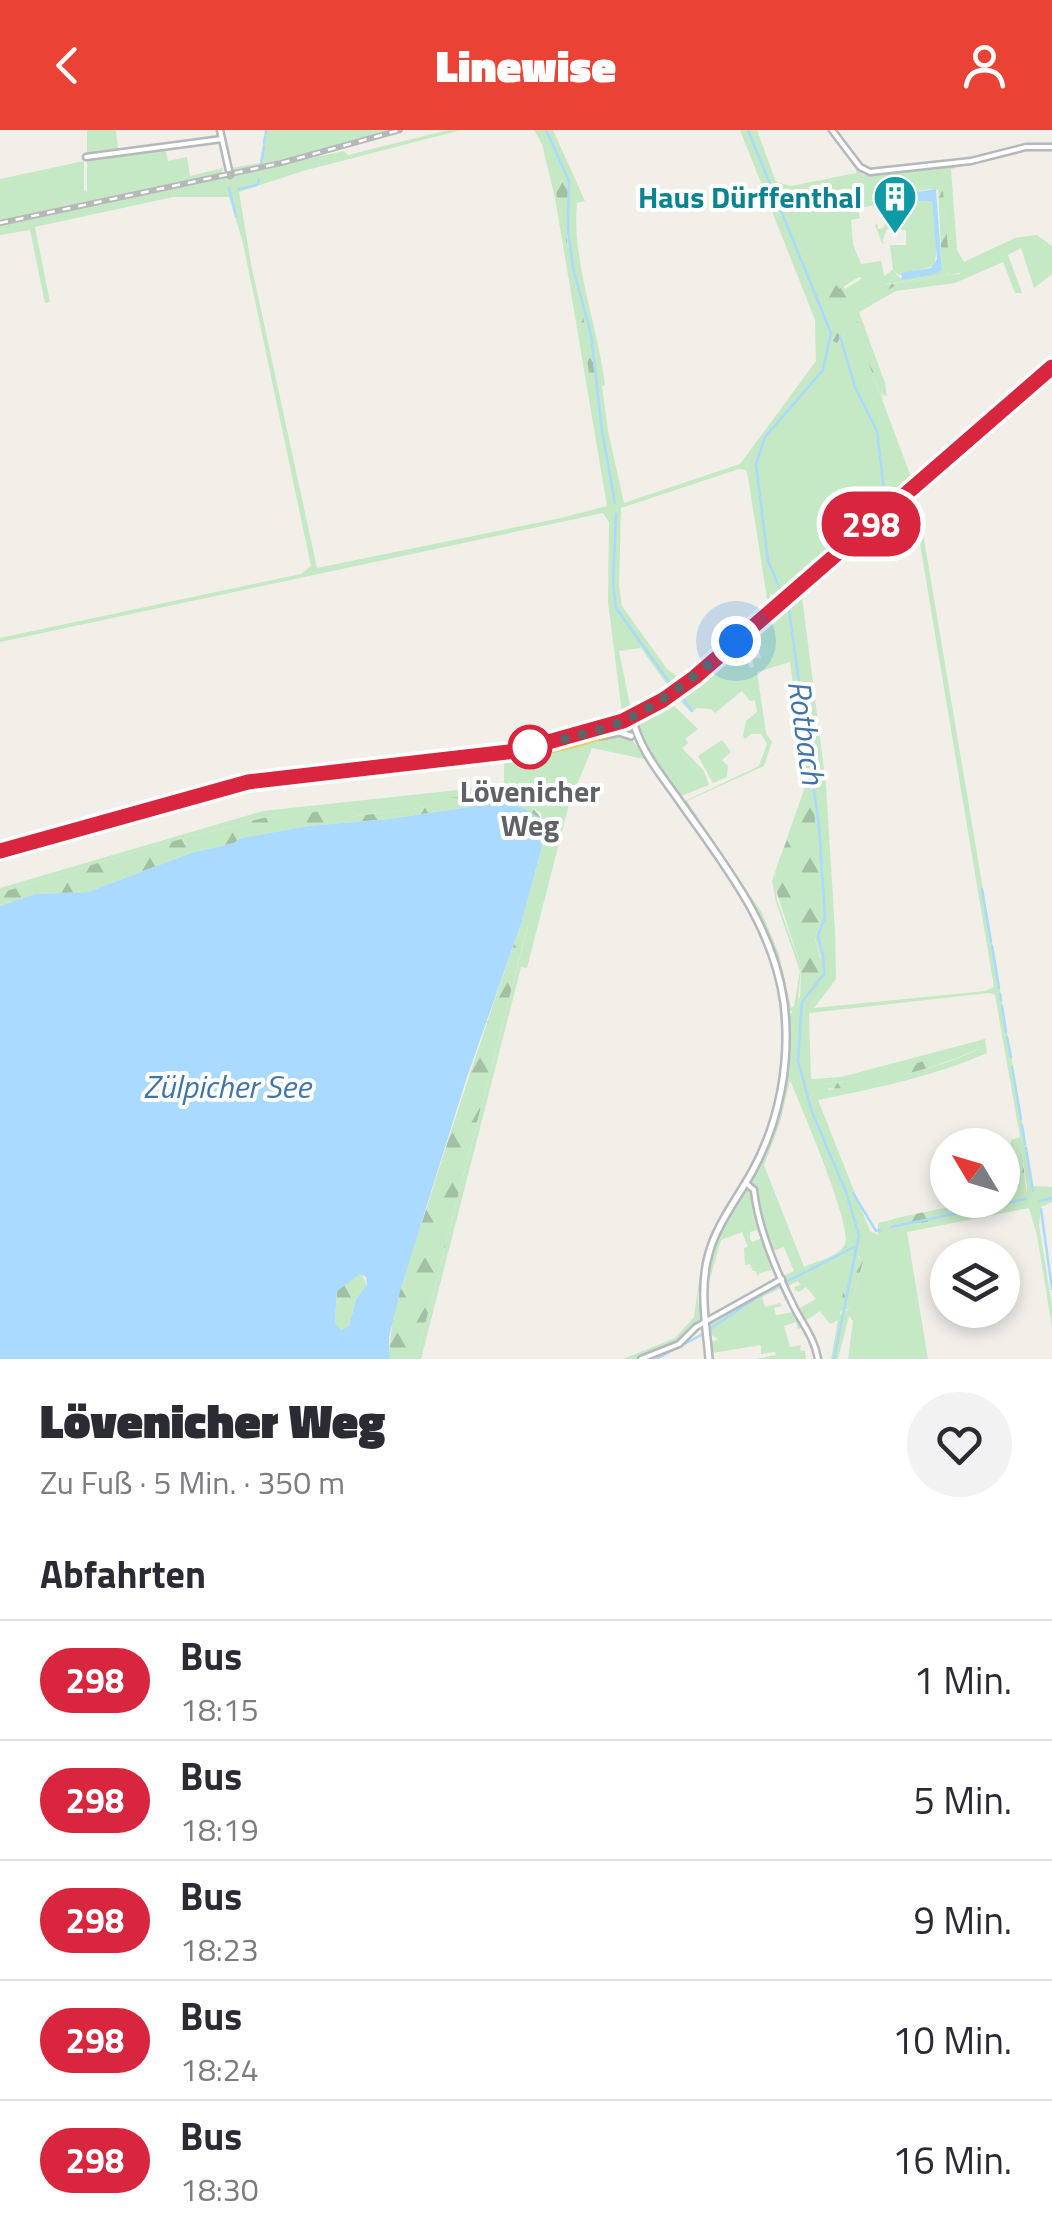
<!DOCTYPE html>
<html lang="de">
<head>
<meta charset="utf-8">
<style>
	body { margin:0; font-family:"Titillium Web",sans-serif; background:#f2f2f3; color:#2b2b33; height:100vh; display:flex; flex-direction:column; font-size:38px; white-space:nowrap }
	* { box-sizing:border-box; margin:0 }
	p { font-size:32px; color:#7c7c81 }
	.icon { flex:none; width:55px; height:55px; fill:none; stroke:currentColor; stroke-width:2; stroke-linecap:round; stroke-linejoin:round }
	.map { position:relative; height:1229px; overflow:hidden }
	.sheet { display:flex; flex-direction:column; background:#fff; flex:1 }
	.sheet>* { flex:none }
	.badge { padding:0 20px; border-radius:32px; font-size:35px; line-height:65px }
	.needle { width:65px; rotate:308deg }
	.controls { position:absolute; left:930px; top:998px; display:grid; gap:20px }
	.controls a { display:grid; place-items:center; width:90px; height:90px; border-radius:50%; background:#fff; box-shadow:0 5px 15px #0003; font-size:50px }
	.you { position:absolute; width:50px; height:50px; margin:-25px; border:8px solid #fff; border-radius:50%; background:#1a73e8; box-shadow:0 0 0 15px #1a73e833 }
	.map>.badge { position:absolute; translate:-50% -50%; box-shadow:0 0 0 5px #fff }
	h2 { padding:0 40px; font-size:38px; line-height:90px }
	.round { display:grid; place-items:center; flex:none; width:105px; height:105px; border-radius:52px; background:#f2f2f3 }
	.summary { display:flex; align-items:center; justify-content:space-between; height:170px; padding:0 40px }
	h1 { font-size:48px; font-weight:800; line-height:75px }
	ul { padding:0; list-style:none }
	li { display:flex; align-items:center; gap:30px; height:120px; padding:0 40px; border-top:2px solid #e1e1e2 }
	li div { flex:1 }
	li b { display:block; font-size:38px }
	li em { font-style:normal }
	li .badge { min-width:110px; font-weight:700; text-align:center }
	header { display:flex; justify-content:space-between; align-items:center; height:130px; padding:0 40px; background:#ea4335; color:#fff; font-size:45px; font-weight:800 }
	.map>svg:first-child { display:block }
</style>
</head>
<body>
<header><svg class="icon" aria-label="back" viewBox="0 0 24 24"><path d="M15 5l-7 7 7 7"/></svg>Linewise<svg class="icon" aria-label="person" viewBox="0 0 24 24"><circle cx="12" cy="8" r="4"/><path d="M4 21q1-7 8-7t8 7"/></svg></header>
<div class="map">
<svg width="1052" height="1229" viewBox="0 0 1052 1229">
	<defs>
		<pattern id="forest-firs" width="22" height="20" patternUnits="userSpaceOnUse" patternTransform="scale(2.5)"><rect width="22" height="20" fill="#c5e8c5"/><path d="M5 1l3.5 6h-7zM16 11l3.5 6h-7z" fill="#a3c0a4"/></pattern>
	</defs>
	<rect width="100%" height="100%" fill="#f1efe8"/>
	<!-- green -->
	<g fill="#c5e8c5" fill-rule="evenodd">
		<polygon points="87,0 116,0 118,20 165,18 168,31 187,27 190,46 223,38 222,43 0,92 0,49 84,31 84,61 87,62"/>
		<polygon points="265,0 393,0 333,19 230,41 230,38 260,33"/>
		<path d="M448 0H461L303 41 239 62 251 134 317 438 561 388 607 376 555 68 542 14 534 0H537L547 17 567 115 568 51 545 0H553L585 71 577 73C571 129 598 197 605 255L602 256 608 301 624 373 740 334 816 231 815 190 740 0H757L776 52 791 56 856 43 857 37 829 0 863 45 971 32 1022 19H1052L1020 21 951 39 957 120 964 132 1015 108 1037 105 1052 116V144L1034 158 1021 118 1008 125 1022 163H1015L1003 132 955 153 896 161 859 182 885 253 887 266 883 265 853 180 895 156 945 147 877 156 859 147 838 160 826 141 809 148 833 211 855 197 911 347 915 349 924 343 1052 230V233L916 351H912L908 359 787 464 777 472 770 463V479C739 506 676 571 638 582 633 584 628 584 623 586L619 591 577 605 537 611 499 622 256 648 0 719V716L248 646 500 619 585 600 622 583 608 472 609 392 603 383 0 512V508L301 444 311 436 242 109 229 67H173L35 97 50 172 45 173 30 100 0 105V95L344 21 348 25ZM942 52 948 118 960 144 949 145 946 142 945 145 886 154 881 131 861 134 853 114 851 90 860 88 858 78 877 75 891 79 890 83 884 84 886 93 883 98 878 99 877 93 875 95 882 113H886L882 112 887 99 906 100V115H890L893 140 899 145 934 136 937 120 932 71H914L903 64 904 59 938 56ZM739 339 746 340 748 347 768 475C754 493 700 544 679 548L667 539 622 476 619 455 621 378ZM641 518 670 559 637 580H631L619 521Z"/>
		<path d="M1052 240V248L917 368 1033 1056 1052 1057V1072L1041 1077 1039 1095 1052 1176V1197L1037 1105 1029 1078 907 1102 928 1229H848L853 1191 849 1186 838 1229H831L838 1190 830 1194 820 1181 805 1191 798 1179 816 1169 806 1157 799 1162 795 1160 794 1157 801 1155 798 1151 788 1156 783 1146 794 1141 784 1117 773 1121 756 1077V1062L750 1050 779 980 787 886 793 882 786 878C769 788 734 746 683 672L759 636 767 614 761 604H751L745 609 743 606 746 591 757 582 755 570 750 571 742 561 715 583 711 579 697 578 691 582 677 568 735 515 741 530 746 527 750 538 754 537 752 528H761L759 521 744 524 741 513 783 474 786 476 791 472V469L907 367 913 370 916 360ZM910 373 915 384 994 857 985 861 814 878 836 849 835 801 826 655 802 467ZM790 532 807 651 772 751 776 772 800 841 794 876 791 878 779 824 762 783 687 671 764 636 772 612 766 603 757 542ZM811 653 822 783 815 808 821 828 798 870 801 837 777 770 775 745ZM989 863 995 865 1020 1007 1011 1010 1005 1065 1014 1063 1018 1023 1022 1022 1027 1057 1025 1071 894 1099 887 1091 878 1093V1105L870 1101 818 970C876 958 932 947 987 923L985 909 841 947 811 949 809 883ZM979 919C932 941 880 951 829 960L822 954 845 952ZM790 950C800 975 853 1096 845 1114 840 1126 815 1132 804 1137L764 1035 780 993ZM851 1113 863 1133 850 1178 840 1185 851 1126 846 1125 825 1136V1131L843 1122Z"/>
		<polygon points="671,573 698,599 685,609 688,613 682,618 704,641 709,655 681,666 650,625 652,621 648,622 636,600 642,589"/>
		<path d="M617 606H628L632 610 673 667 644 629 592 618 569 674 527 838 521 837 421 1229H416L528 796 521 794 543 713H546L541 683C499 655 481 665 435 673V676L348 687 350 679 263 688 147 718 0 763V758L263 681 504 655V633L249 657 0 726V724L163 676 271 650 566 617Z"/>
		<polygon points="722,610 731,622 722,630 728,636 727,647 713,653 698,626"/>
		<path d="M745 1058 751 1061 763 1104 760 1106 757 1100 750 1102V1109L752 1112 765 1107 777 1139 759 1143 758 1147 756 1141H753L750 1134 745 1135 744 1118 748 1117 742 1102 721 1110 706 1163C708 1122 724 1093 745 1058Z"/>
		<polygon points="712,1101 702,1160 698,1162 698,1175 702,1166 701,1192 680,1212 635,1229 623,1229 675,1208 694,1187 702,1129"/>
		<polygon points="780,1152 783,1157 762,1167 765,1177 780,1173 782,1176 774,1178 776,1185 794,1182 803,1197 798,1199 796,1192 784,1196 790,1217 801,1215 800,1220 805,1221 806,1229 756,1229 776,1225 775,1222 761,1224 761,1215 712,1223 711,1212 718,1209 710,1204 711,1193"/>
	</g>
	<!-- forest -->
	<g fill="url(#forest-firs)">
		<polygon points="537,0 545,0 568,51 567,115 548,24"/>
		<polygon points="942,50 948,118 960,143 949,145 947,142 945,145 885,154 884,146 893,140 900,148 942,140 938,60 930,59 903,64 904,59 938,56"/>
		<polygon points="826,140 839,159 843,156 845,159 863,148 877,156 945,147 945,150 895,156 853,180 879,249 883,271 855,198 842,205 837,213 833,211 809,148"/>
		<polygon points="575,154 593,229 599,287 596,287"/>
		<polygon points="812,653 822,783 815,809 822,835 821,845 800,871 801,837 774,754 777,736 799,679"/>
		<path d="M495 663C523 667 548 681 546 713H543V695L511 674 503 672 389 689 308 696 241 708 234 713 191 723 88 762 35 764 0 776V763L147 718 263 688 350 678 349 687 435 676 427 670Z"/>
		<path d="M521 794 528 795 416 1229H390C388 1179 411 1127 426 1080 456 984 488 889 521 794Z"/>
		<path d="M978 917 980 918C950 933 848 966 818 957L822 954 845 952Z"/>
		<polygon points="1018,1022 1022,1022 1027,1068 1023,1072 894,1099 887,1091 901,1087 983,1070 1002,1070 1003,1066 1014,1062"/>
		<polygon points="863,1112 858,1127 863,1132 850,1178 839,1182 851,1127 846,1125 825,1136 824,1133 851,1113"/>
		<polygon points="362,1144 367,1156 356,1169 349,1196 341,1200 335,1192 337,1161 353,1146"/>
	</g>
	<!-- water -->
	<g fill="#aadaff" fill-rule="evenodd">
		<polygon points="936,59 942,140 935,144 902,150 901,143 931,138 937,129 932,71 914,71 904,64"/>
		<path d="M503 672 523 678 537 686 543 695V713L521 794 467 947 401 1158 389 1207 390 1229H0V776L35 764 88 762 191 723 234 713 241 708 308 696 389 689ZM360 1144 366 1147 367 1155 356 1169 349 1196 341 1200 335 1192 337 1161Z"/>
	</g>
	<g fill="none" stroke-linecap="round" stroke-linejoin="round">
		<!-- stream -->
		<g stroke="#aadaff" stroke-width="2.5">
			<polyline points="546,0 569,51 568,99 573,138 591,204 602,301 615,373"/>
			<polyline points="748,0 831,203 823,240 765,307 756,334 768,431 783,466"/>
			<polyline points="266,3 266,0"/>
			<polyline points="264,13 265,7"/>
			<polyline points="261,34 264,17"/>
			<polyline points="229,58 236,86"/>
			<polyline points="239,59 257,55 259,50"/>
			<polyline points="840,206 855,257 877,301 886,376"/>
			<polyline points="918,359 1052,242"/>
			<polyline points="616,384 613,453 616,478 672,556"/>
			<polyline points="788,473 819,696 825,787 818,806 823,825 824,844 802,872 798,931 812,982 846,1062 859,1105 834,1229"/>
			<polyline points="683,568 692,581"/>
			<polyline points="982,759 991,812"/>
			<polyline points="992,816 999,858"/>
			<polyline points="1000,864 1001,871"/>
			<polyline points="1002,876 1006,902"/>
			<polyline points="1007,907 1011,927"/>
			<polyline points="1012,937 1021,989"/>
			<polyline points="1022,995 1025,1014"/>
			<polyline points="1026,1018 1033,1061"/>
			<polyline points="853,1063 876,1101 880,1100"/>
			<polyline points="1040,1071 1052,1068"/>
			<polyline points="1041,1079 1052,1159"/>
			<polyline points="891,1097 1026,1069"/>
			<polyline points="710,1199 759,1166 854,1117"/>
			<polyline points="656,1229 703,1204"/>
		</g>
		<defs>
			<g id="minor">
				<polyline points="220,0 230,45"/>
				<polyline points="832,0 860,37 870,42 971,31 1026,17 1052,17"/>
				<polyline points="86,27 222,9"/>
				<path d="M746 1053 754 1060C758 1100 777 1143 795 1179 804 1196 815 1210 818 1229"/>
				<polyline points="641,1229 679,1214 696,1197 782,1149"/>
			</g>
			<g id="tertiary">
				<path d="M632 587C639 618 658 641 676 666 721 731 773 792 784 873 791 931 780 991 752 1042 737 1069 717 1094 709 1123 699 1158 706 1194 709 1229"/>
				<polyline points="600,606 619,602 631,606"/>
			</g>
			<path id="primary" d="M0 721C87 696 175 664 265 649 388 628 577 644 677 564L1052 237"/>
		</defs>
		<!-- minor casing -->
		<use href="#minor" stroke="#b5b8bc" stroke-width="9"/>
		<!-- tertiary casing -->
		<use href="#tertiary" stroke="#b5b8bc" stroke-width="10"/>
		<!-- primary casing -->
		<use href="#primary" stroke="#f2c960" stroke-width="12"/>
		<!-- minor -->
		<use href="#minor" stroke="#fff" stroke-width="4"/>
		<!-- tertiary -->
		<use href="#tertiary" stroke="#fff" stroke-width="5"/>
		<!-- primary -->
		<use href="#primary" stroke="#fff2af" stroke-width="8"/>
		<defs>
			<polyline id="rail" points="0,93 281,33 400,0"/>
		</defs>
		<!-- rail casing -->
		<use href="#rail" stroke="#b6b7b8" stroke-width="6"/>
		<!-- rail -->
		<use href="#rail" stroke="#fff" stroke-width="2.5" stroke-dasharray="8" stroke-linecap="butt"/>
	</g>
	<g fill="none" stroke-linecap="round" stroke-linejoin="round">
		<defs>
			<polyline id="line" points="0,721 248,652 516,621 623,591 663,570 695,547 1052,237"/>
		</defs>
		<!-- line casing -->
		<use href="#line" stroke="#fff" stroke-width="22"/>
		<!-- line -->
		<use href="#line" stroke="#d7263d" stroke-width="15"/>
		<!-- walk -->
		<path stroke="#5f6368" stroke-width="10" stroke-dasharray="0 18" d="M530 617C558 610 586 605 614 595 661 576 698 544 736 511"/>
	</g>
	<!-- icons -->
	<defs>
		<symbol id="building-pin" viewBox="-11 -11 22 30"><path d="M0 17L-7.5 6A9.5 9.5 0 1 1 7.5 6Z" fill="#0f9aa8" stroke="#fff"/><path d="M-4-6H4V6H1V3H-1V6H-4ZM-2.5-4.3h1.7v1.8h-1.7ZM.8-4.3h1.7v1.8H.8ZM-2.5-1h1.7V.8h-1.7ZM.8-1h1.7V.8H.8Z" fill="#fff"/></symbol>
	</defs>
	<g fill-rule="evenodd">
		<use href="#building-pin" x="870" y="42" width="50" height="68"/>
	</g>
	<!-- markers -->
	<circle fill="#fff" stroke="#d7263d" stroke-width="5" cx="530" cy="617" r="20"/>
	<g text-anchor="middle" dominant-baseline="central" stroke-width="8" stroke-linejoin="round" paint-order="stroke">
		<!-- culture labels -->
		<g font-size="30" font-weight="bold" fill="#0d838f" stroke="#fff" text-anchor="end">
			<text x="862" y="67">Haus Dürffenthal</text>
		</g>
		<!-- stop labels -->
		<g font-size="30" font-weight="bold" fill="#5f6368" stroke="#fff">
			<text x="530" y="661">Lövenicher<tspan x="530" dy="34">Weg</tspan></text>
		</g>
		<!-- water labels -->
		<g font-size="32" font-style="italic" fill="#4174aa" stroke="#fff">
			<text transform="translate(807 602) rotate(82)">Rotbach</text>
			<text x="227" y="956">Zülpicher See</text>
		</g>
	</g>
</svg>
<div class="controls">
<a><svg class="needle" viewBox="-14 -14 28 28"><path d="M0-13l5 13h-10z" fill="#e53935"/><path d="M0 13l5-13h-10z" fill="#7c7c81"/></svg></a>
<a><svg class="icon" aria-label="layers" viewBox="0 0 24 24"><path d="M12 4l9 5-9 5-9-5zM3 14l9 5 9-5"/></svg></a>
</div>
<div class="you" style="left:736px;top:511px"></div>
<b class="badge" style="left:871px;top:394px;background:#d7263d;color:#fff">298</b>
</div>
<section class="sheet">
<div class="summary"><div><h1>Lövenicher Weg</h1><p>Zu Fuß · 5 Min. · 350 m</p></div><a class="round"><svg class="icon" aria-label="heart" viewBox="0 0 24 24"><path d="M12 20l-8-8c-3-5 5-10 8-4 3-6 11-1 8 4z"/></svg></a></div>
<h2>Abfahrten</h2>
<ul>
<li><span class="badge" style="background:#d7263d;color:#fff">298</span><div><b>Bus</b><p>18:15</p></div><em>1 Min.</em></li>
<li><span class="badge" style="background:#d7263d;color:#fff">298</span><div><b>Bus</b><p>18:19</p></div><em>5 Min.</em></li>
<li><span class="badge" style="background:#d7263d;color:#fff">298</span><div><b>Bus</b><p>18:23</p></div><em>9 Min.</em></li>
<li><span class="badge" style="background:#d7263d;color:#fff">298</span><div><b>Bus</b><p>18:24</p></div><em>10 Min.</em></li>
<li><span class="badge" style="background:#d7263d;color:#fff">298</span><div><b>Bus</b><p>18:30</p></div><em>16 Min.</em></li>
</ul>
</section>
</body>
</html>
